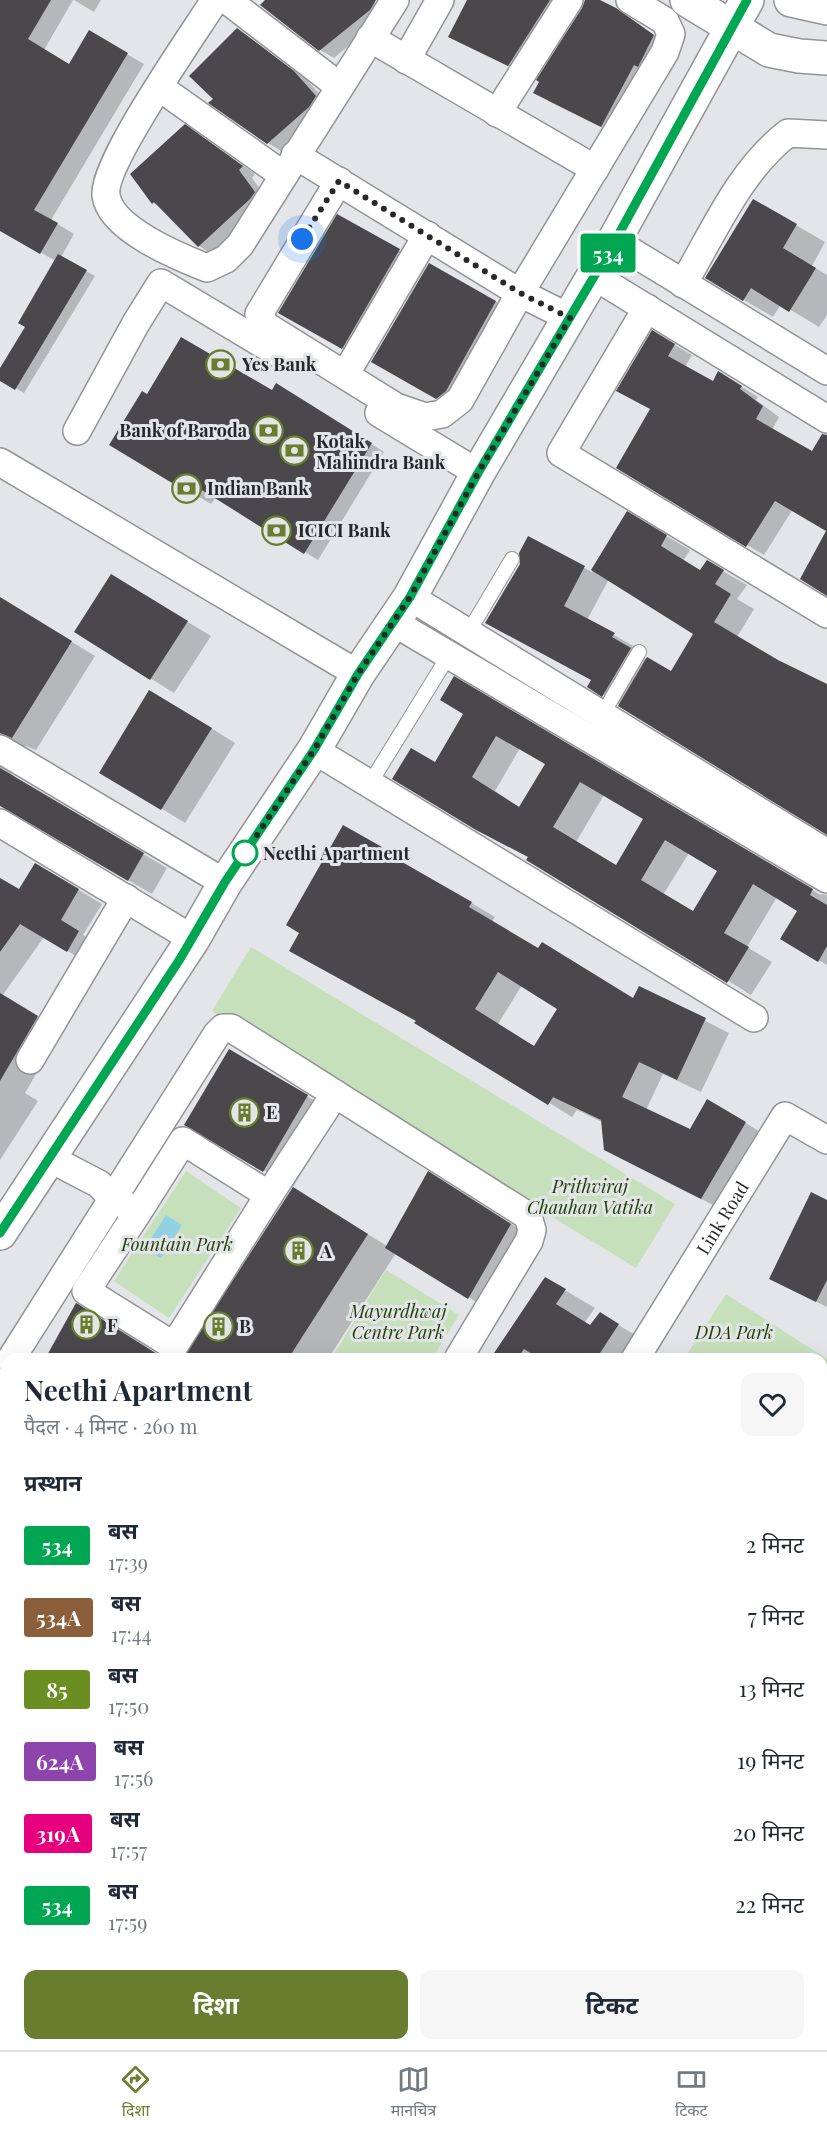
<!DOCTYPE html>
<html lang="hi">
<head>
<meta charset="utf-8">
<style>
	body { margin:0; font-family:"Playfair Display","Noto Sans Devanagari",serif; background:#f6f6f7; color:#1f2937; height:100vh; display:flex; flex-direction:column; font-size:22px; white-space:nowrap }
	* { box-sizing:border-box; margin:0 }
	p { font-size:20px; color:#747a83 }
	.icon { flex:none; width:33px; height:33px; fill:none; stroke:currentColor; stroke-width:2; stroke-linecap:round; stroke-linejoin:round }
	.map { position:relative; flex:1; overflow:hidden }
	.drawer { position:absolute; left:0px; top:1353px; width:828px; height:698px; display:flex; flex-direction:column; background:#fff; border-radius:18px 18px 0 0; box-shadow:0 6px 24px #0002 }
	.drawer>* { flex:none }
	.badge { padding:0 12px; border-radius:4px; font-size:21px; line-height:39px }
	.you { position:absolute; width:30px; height:30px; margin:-15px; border:4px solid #fff; border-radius:50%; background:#1a73e8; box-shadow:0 0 0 9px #1a73e833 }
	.map>.badge { position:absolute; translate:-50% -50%; box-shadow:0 0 0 3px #fff }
	h2 { padding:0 24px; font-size:22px; line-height:54px }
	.round { display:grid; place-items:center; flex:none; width:63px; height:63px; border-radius:12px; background:#f6f6f7 }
	.headline { display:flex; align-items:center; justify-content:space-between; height:102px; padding:0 24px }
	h1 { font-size:28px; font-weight:700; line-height:45px }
	.cta { display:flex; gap:12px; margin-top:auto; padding:12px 24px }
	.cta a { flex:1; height:69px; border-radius:12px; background:#687d2e; color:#fff; font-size:24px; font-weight:700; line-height:69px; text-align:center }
	.cta a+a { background:#f6f6f7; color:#1f2937 }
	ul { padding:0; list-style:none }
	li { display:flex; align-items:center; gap:18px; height:72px; padding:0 24px }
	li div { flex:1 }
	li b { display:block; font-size:22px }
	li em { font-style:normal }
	li .badge { min-width:66px; font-weight:700; text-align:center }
	.dock { display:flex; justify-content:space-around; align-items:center; height:84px; border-top:2px solid #e0e1e3; background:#fff; font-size:16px; color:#747a83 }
	.dock a { display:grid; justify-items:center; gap:3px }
	.dock .selected { color:#687d2e }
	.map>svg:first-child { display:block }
</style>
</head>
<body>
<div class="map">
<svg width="827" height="2050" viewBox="0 0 827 2050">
	<rect width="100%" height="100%" fill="#e3e5e8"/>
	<!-- green -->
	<g fill="#c7e0bc">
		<polygon points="251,947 675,1204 636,1268 212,1011"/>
		<polygon points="186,1171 241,1208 169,1318 114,1281"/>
		<polygon points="386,1270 459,1315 432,1359 331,1359"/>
		<polygon points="726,1294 827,1359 827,1431 822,1439 822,1359 684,1359"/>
		<polygon points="525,2044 677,2044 686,2050 531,2050"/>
	</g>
	<!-- water -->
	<polygon fill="#92d1e3" points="166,1215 182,1225 161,1258 145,1248"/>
	<!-- shadow -->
	<g fill="#0003" fill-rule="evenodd">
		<polygon points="0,0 73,0 44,50 70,66 89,32 144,64 51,220 74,234 61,257 95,276 24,393 0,379 0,371 27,327 56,261 0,230"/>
		<polygon points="74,0 101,0 94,12"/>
		<polygon points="267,0 373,0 384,16 334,58 320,50"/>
		<polygon points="468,0 568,0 522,73 464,44"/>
		<polygon points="586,0 597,0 616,9 667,44 615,134 548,101"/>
		<polygon points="238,30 308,81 328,104 322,114 281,151 268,143 215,99"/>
		<polygon points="198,134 255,174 252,178 268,200 212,254 199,246 164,209 153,203"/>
		<polygon points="754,201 825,242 812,266 827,275 827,315 819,327 781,304 773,317 744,300"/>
		<polygon points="338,216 413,258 356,355 280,313"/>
		<polygon points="429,265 509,309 450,406 373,362"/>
		<polygon points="653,332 692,355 685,367 713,383 736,383 758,397 756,400 779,417 772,430 813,453 827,443 827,530 793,509 764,555 747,545 652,409"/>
		<polygon points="272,392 290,392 384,452 318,560 216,497 211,504 111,444 148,396"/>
		<path d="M627 513 690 550 683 561 700 571 707 562 747 585 737 599 754 609 737 637 782 664 827 686V833L589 686 592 680 521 564 529 538 592 572ZM609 579 695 634 671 673 635 652 637 648 587 620Z"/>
		<polygon points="135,590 211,636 174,693 76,632"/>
		<polygon points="0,602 25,613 95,656 36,750 26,746 16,749 10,755 9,771 19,781 167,868 152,894 0,805"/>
		<path d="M455 679 819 894 827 895V965L782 939 799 910 777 897 747 947 772 962 751 995 529 857 435 764 465 713ZM520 748 547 764 521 808 495 791ZM604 795 645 819 616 866 576 842ZM689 853 719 871 694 913 663 895Z"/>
		<polygon points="174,705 235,743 185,823 102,772"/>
		<path d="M343 827 495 917 492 922 539 950 634 1000 640 988 729 1033 701 1092 663 1074 646 1110 690 1131 708 1101 769 1137 725 1211 630 1163 602 1122 577 1110 572 1117 418 1021 301 932ZM522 985 559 1009 535 1047 498 1024Z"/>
		<polygon points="59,878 102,904 83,935 102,946 91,965 44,937 2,996 61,1031 25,1093 38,1101 0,1160 0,879 20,891"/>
		<polygon points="230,1051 337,1114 293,1187 186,1125"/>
		<polygon points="294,1189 387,1246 458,1190 540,1242 498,1315 396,1253 328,1359 184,1359"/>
		<polygon points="827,1202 827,1307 784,1286"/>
		<polygon points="546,1279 595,1308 585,1322 591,1326 600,1314 647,1342 636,1359 494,1359"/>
		<polygon points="0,1412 6,1416 6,1452 0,1461"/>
		<polygon points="827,1503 827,1513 823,1511"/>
		<polygon points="827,1528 827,1645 822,1654 822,1536"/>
		<polygon points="0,1575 6,1578 6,1642 0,1638"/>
		<polygon points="827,1684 827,1805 822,1802 822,1692"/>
		<polygon points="0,1715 6,1719 6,1780 0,1790"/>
		<polygon points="0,1799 6,1802 6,1837 0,1834"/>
		<polygon points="827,1854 827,1918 822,1915 822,1861"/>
		<polygon points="0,1928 6,1932 6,1986 0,1988"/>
		<polygon points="822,1983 827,1986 827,2050 760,2050 763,2044 822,2044"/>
		<polygon points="13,2044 92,2044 89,2050 4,2050"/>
		<polygon points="121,2044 265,2044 269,2047 267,2050 118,2050"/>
		<polygon points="312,2044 467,2044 477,2050 320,2050"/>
		<polygon points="713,2044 752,2044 753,2050 723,2050"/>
	</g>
	<!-- building -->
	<g fill="#4a484b" fill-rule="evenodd">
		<polygon points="0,0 51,0 28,39 69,64 89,30 128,53 34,210 58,223 40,254 0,231"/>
		<polygon points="265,0 376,0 370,10 319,51 260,5"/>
		<polygon points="467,0 550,0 508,66 448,37"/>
		<polygon points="585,0 600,0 616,8 654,35 638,67 634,65 601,127 533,93 539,82 536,80 582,8"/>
		<polygon points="237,28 294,71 316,96 309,107 267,144 208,103 213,99 189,76"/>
		<polygon points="185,124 243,166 239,170 255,192 250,199 198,247 154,202 152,204 130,174"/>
		<polygon points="753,199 797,224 783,248 816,268 789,312 751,288 743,301 705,278"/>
		<polygon points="337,214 400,249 342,349 278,313"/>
		<polygon points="58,254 87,270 15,390 0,381 0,368 25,327 18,323"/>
		<polygon points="429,263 496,301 446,391 436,399 371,362"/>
		<polygon points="652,330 675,344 668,356 713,381 718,371 742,386 740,389 763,406 756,419 812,451 822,434 827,435 827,596 800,579 826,531 775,501 746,547 616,468 650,409 616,391"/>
		<polygon points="181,337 272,390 276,383 372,443 304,554 202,490 197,498 109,445 142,391 147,394"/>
		<polygon points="627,511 667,535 661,546 700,570 707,560 724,570 715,584 731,594 714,622 778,660 827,684 827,835 618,706 647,657 671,671 693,634 591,570"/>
		<polygon points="528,536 585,566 564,606 615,633 612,637 631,648 602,697 587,687 591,680 485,623 520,564 519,553"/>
		<polygon points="111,574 188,621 150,680 74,632"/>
		<polygon points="0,597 72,641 12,738 0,733"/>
		<path d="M454 676 813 889 810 895 827 905V946L818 962 780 939 797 911 753 884 724 933 749 947 727 983 526 860 528 857 476 830 392 779 411 748 435 762 463 714 440 700ZM496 736 545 764 519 807 472 777ZM580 782 643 819 616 865 553 827ZM665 840 717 871 693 911 641 880Z"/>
		<polygon points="149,690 212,728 161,810 99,773"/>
		<polygon points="0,768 144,853 128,881 0,806"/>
		<path d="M343 825 382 847 381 850 472 902 469 907 538 948 542 942 633 998 639 986 706 1018 677 1080 639 1062 622 1097 690 1129 707 1099 746 1122 701 1199 604 1150 601 1120 553 1097 548 1105 414 1023 416 1021 289 951 299 933 286 925ZM498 972 557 1009 534 1046 475 1009Z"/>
		<polygon points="35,863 79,889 61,920 79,931 67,952 20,924 0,952 0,878 19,889"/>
		<polygon points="0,993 38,1016 0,1081"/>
		<polygon points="229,1049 308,1095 263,1172 184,1125"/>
		<polygon points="428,1171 511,1224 468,1299 385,1248"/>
		<polygon points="293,1187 368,1234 288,1359 182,1359"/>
		<polygon points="811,1192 827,1200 827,1280 816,1302 769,1279"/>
		<polygon points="545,1277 566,1289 556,1304 590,1325 600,1312 619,1324 596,1359 540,1359 524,1349 517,1359 490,1359"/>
		<polygon points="76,1303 78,1304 165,1359 45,1359"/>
	</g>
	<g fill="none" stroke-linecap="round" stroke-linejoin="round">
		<defs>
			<g id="service">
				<polyline points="468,633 512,559"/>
				<polyline points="602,715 639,652"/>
				<polyline points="369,785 449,655"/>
				<polyline points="822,1817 827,1820"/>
				<polyline points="822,1845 827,1837"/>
				<polyline points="822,1934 827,1937"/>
				<polyline points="822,1971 827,1974"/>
				<polyline points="296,2044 297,2050"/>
				<polyline points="495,2044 504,2050"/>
				<polyline points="693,2044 703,2050"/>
				<polyline points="743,2050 746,2044"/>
			</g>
			<g id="minor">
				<path d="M215 0C194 33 102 164 106 195 110 229 179 257 207 268L226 259 240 245 395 0"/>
				<polyline points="227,0 339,86"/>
				<polyline points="370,38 595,169"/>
				<polyline points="406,60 440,0"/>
				<polyline points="159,87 283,175"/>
				<polyline points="497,113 569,0"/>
				<polyline points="295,155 520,293 665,52 671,34 665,21 630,0"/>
				<polyline points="339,181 259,314 266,326 396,407 425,417 442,414 460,400 520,293 570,318"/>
				<polyline points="614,241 827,371"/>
				<polyline points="594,276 827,419"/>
				<path d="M683 284C714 232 739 171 788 133L827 135"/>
				<polyline points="647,308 561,453 827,614"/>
				<polyline points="345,375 427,235"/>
				<polyline points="379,413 478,473"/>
				<polyline points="77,431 136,323 161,283 281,355"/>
				<polyline points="0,462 358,674"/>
				<polyline points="410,597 827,853"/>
				<polyline points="393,622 827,879"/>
				<polyline points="0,749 225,883"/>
				<polyline points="314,750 754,1018"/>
				<polyline points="0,823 193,939"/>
				<polyline points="30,1060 126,898"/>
				<polyline points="51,1159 99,1184 112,1198 138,1212 86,1291 174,1346 269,1195 183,1141 138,1212"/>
				<polyline points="269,1195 335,1094"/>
				<polyline points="11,1359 217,1034 223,1028 231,1028 528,1216 532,1230 529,1241 458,1359"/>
				<path id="s1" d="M635 1359 785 1116 827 1140"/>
				<polyline points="0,1529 6,1532"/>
				<polyline points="0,1649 6,1653"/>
				<polyline points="0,1777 6,1780"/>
				<polyline points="0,2017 6,2007"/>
			</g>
			<g id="tertiary">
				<polyline points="687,0 769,50 799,56 827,58"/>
				<polyline points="791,0 827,8"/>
				<polyline points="0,1233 193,939 225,883 314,750 358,674 410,597 478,473 614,241 747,0"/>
			</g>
		</defs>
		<!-- service casing -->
		<use href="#service" stroke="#939497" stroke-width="16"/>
		<!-- minor casing -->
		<use href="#minor" stroke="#939497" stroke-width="30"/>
		<!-- tertiary casing -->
		<use href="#tertiary" stroke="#939497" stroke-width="36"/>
		<!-- service -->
		<use href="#service" stroke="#fff" stroke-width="14"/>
		<!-- minor -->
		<use href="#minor" stroke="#fff" stroke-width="27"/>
		<!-- tertiary -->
		<use href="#tertiary" stroke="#fff" stroke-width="33"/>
	</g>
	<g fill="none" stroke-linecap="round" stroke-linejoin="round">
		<defs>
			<polyline id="line" points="0,1233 180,959 225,882 314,750 358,674 410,597 478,473 615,241 747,0"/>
		</defs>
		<!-- line casing -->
		<use href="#line" stroke="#fff" stroke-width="14"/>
		<!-- line -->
		<use href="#line" stroke="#00a651" stroke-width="9"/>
		<!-- walk -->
		<polyline stroke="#272829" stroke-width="6" stroke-dasharray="0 10.8" points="245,853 314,750 358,674 410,597 478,473 570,318 520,293 339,181 302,239"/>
	</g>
	<!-- icons -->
	<defs>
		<symbol id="bank-ring" viewBox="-11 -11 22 22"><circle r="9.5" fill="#e3e5e8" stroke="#687d2e" stroke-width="1.5"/><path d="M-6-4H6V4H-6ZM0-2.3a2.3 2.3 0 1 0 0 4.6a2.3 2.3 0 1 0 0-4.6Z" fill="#687d2e"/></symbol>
		<symbol id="building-ring" viewBox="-11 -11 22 22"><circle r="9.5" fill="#e3e5e8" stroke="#687d2e" stroke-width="1.5"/><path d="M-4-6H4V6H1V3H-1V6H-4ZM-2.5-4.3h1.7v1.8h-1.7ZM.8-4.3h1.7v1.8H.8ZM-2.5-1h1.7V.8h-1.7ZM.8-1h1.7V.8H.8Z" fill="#687d2e"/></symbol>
	</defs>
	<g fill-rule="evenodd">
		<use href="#bank-ring" x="204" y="348" width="33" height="33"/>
		<use href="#bank-ring" x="252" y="414" width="33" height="33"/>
		<use href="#bank-ring" x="278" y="434" width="33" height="33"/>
		<use href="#bank-ring" x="170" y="472" width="33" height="33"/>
		<use href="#bank-ring" x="260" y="514" width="33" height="33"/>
		<use href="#building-ring" x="228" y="1096" width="33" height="33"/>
		<use href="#building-ring" x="282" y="1234" width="33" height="33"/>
		<use href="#building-ring" x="70" y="1308" width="33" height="33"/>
		<use href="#building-ring" x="202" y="1310" width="33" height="33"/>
	</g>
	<!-- markers -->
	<circle fill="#fff" stroke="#00a651" stroke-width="3" cx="245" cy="853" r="12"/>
	<g text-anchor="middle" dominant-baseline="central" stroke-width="6" stroke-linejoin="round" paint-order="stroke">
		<!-- poi labels -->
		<g font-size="18" font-weight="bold" fill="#272829" stroke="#e3e5e8" text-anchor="start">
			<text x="242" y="364">Yes Bank</text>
			<text x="247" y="430" text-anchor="end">Bank of Baroda</text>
			<text x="316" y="441">Kotak<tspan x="316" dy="21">Mahindra Bank</tspan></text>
			<text x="207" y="488">Indian Bank</text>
			<text x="298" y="530">ICICI Bank</text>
			<text x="266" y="1112">E</text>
			<text x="320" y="1251">A</text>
			<text x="107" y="1325">F</text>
			<text x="239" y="1326">B</text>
		</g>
		<!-- stop labels -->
		<g font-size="18" font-weight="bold" fill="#272829" stroke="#e3e5e8" text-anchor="start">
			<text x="263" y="853">Neethi Apartment</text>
		</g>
		<!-- park labels -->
		<g font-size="18" font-style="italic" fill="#1a3f00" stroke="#e3e5e8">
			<text x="590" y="1186">Prithviraj<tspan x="590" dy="21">Chauhan Vatika</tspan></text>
			<text x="177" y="1244">Fountain Park</text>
			<text x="398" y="1311">Mayurdhwaj<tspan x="398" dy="21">Centre Park</tspan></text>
			<text x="734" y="1332">DDA Park</text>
		</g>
		<!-- street labels -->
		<g font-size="18" fill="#272829" stroke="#e3e5e8">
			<text stroke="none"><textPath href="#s1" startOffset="166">Link Road</textPath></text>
		</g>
	</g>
</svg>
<div class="you" style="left:302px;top:239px"></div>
<b class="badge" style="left:608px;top:253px;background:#00a651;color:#fff">534</b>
<section class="drawer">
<div class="headline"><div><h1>Neethi Apartment</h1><p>पैदल · 4 मिनट · 260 m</p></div><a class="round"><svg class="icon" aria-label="heart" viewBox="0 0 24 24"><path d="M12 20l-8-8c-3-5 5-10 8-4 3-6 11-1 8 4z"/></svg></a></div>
<h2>प्रस्थान</h2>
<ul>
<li><span class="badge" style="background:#00a651;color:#fff">534</span><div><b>बस</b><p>17:39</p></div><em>2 मिनट</em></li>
<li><span class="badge" style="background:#8b5e3c;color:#fff">534A</span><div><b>बस</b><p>17:44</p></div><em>7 मिनट</em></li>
<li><span class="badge" style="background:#6b8e23;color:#fff">85</span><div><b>बस</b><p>17:50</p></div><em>13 मिनट</em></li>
<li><span class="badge" style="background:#8e44ad;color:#fff">624A</span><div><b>बस</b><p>17:56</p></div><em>19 मिनट</em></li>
<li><span class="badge" style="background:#e6007e;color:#fff">319A</span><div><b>बस</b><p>17:57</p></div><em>20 मिनट</em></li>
<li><span class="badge" style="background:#00a651;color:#fff">534</span><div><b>बस</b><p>17:59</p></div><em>22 मिनट</em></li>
</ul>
<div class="cta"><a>दिशा</a><a>टिकट</a></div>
</section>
</div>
<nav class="dock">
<a class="selected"><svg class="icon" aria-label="directions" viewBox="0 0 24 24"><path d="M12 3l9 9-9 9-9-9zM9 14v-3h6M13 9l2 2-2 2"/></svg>दिशा</a>
<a><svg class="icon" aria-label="map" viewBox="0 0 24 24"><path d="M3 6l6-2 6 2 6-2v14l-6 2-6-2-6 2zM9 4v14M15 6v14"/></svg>मानचित्र</a>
<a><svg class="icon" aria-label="tickets" viewBox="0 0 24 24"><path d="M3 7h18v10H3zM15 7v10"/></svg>टिकट</a>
</nav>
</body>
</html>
